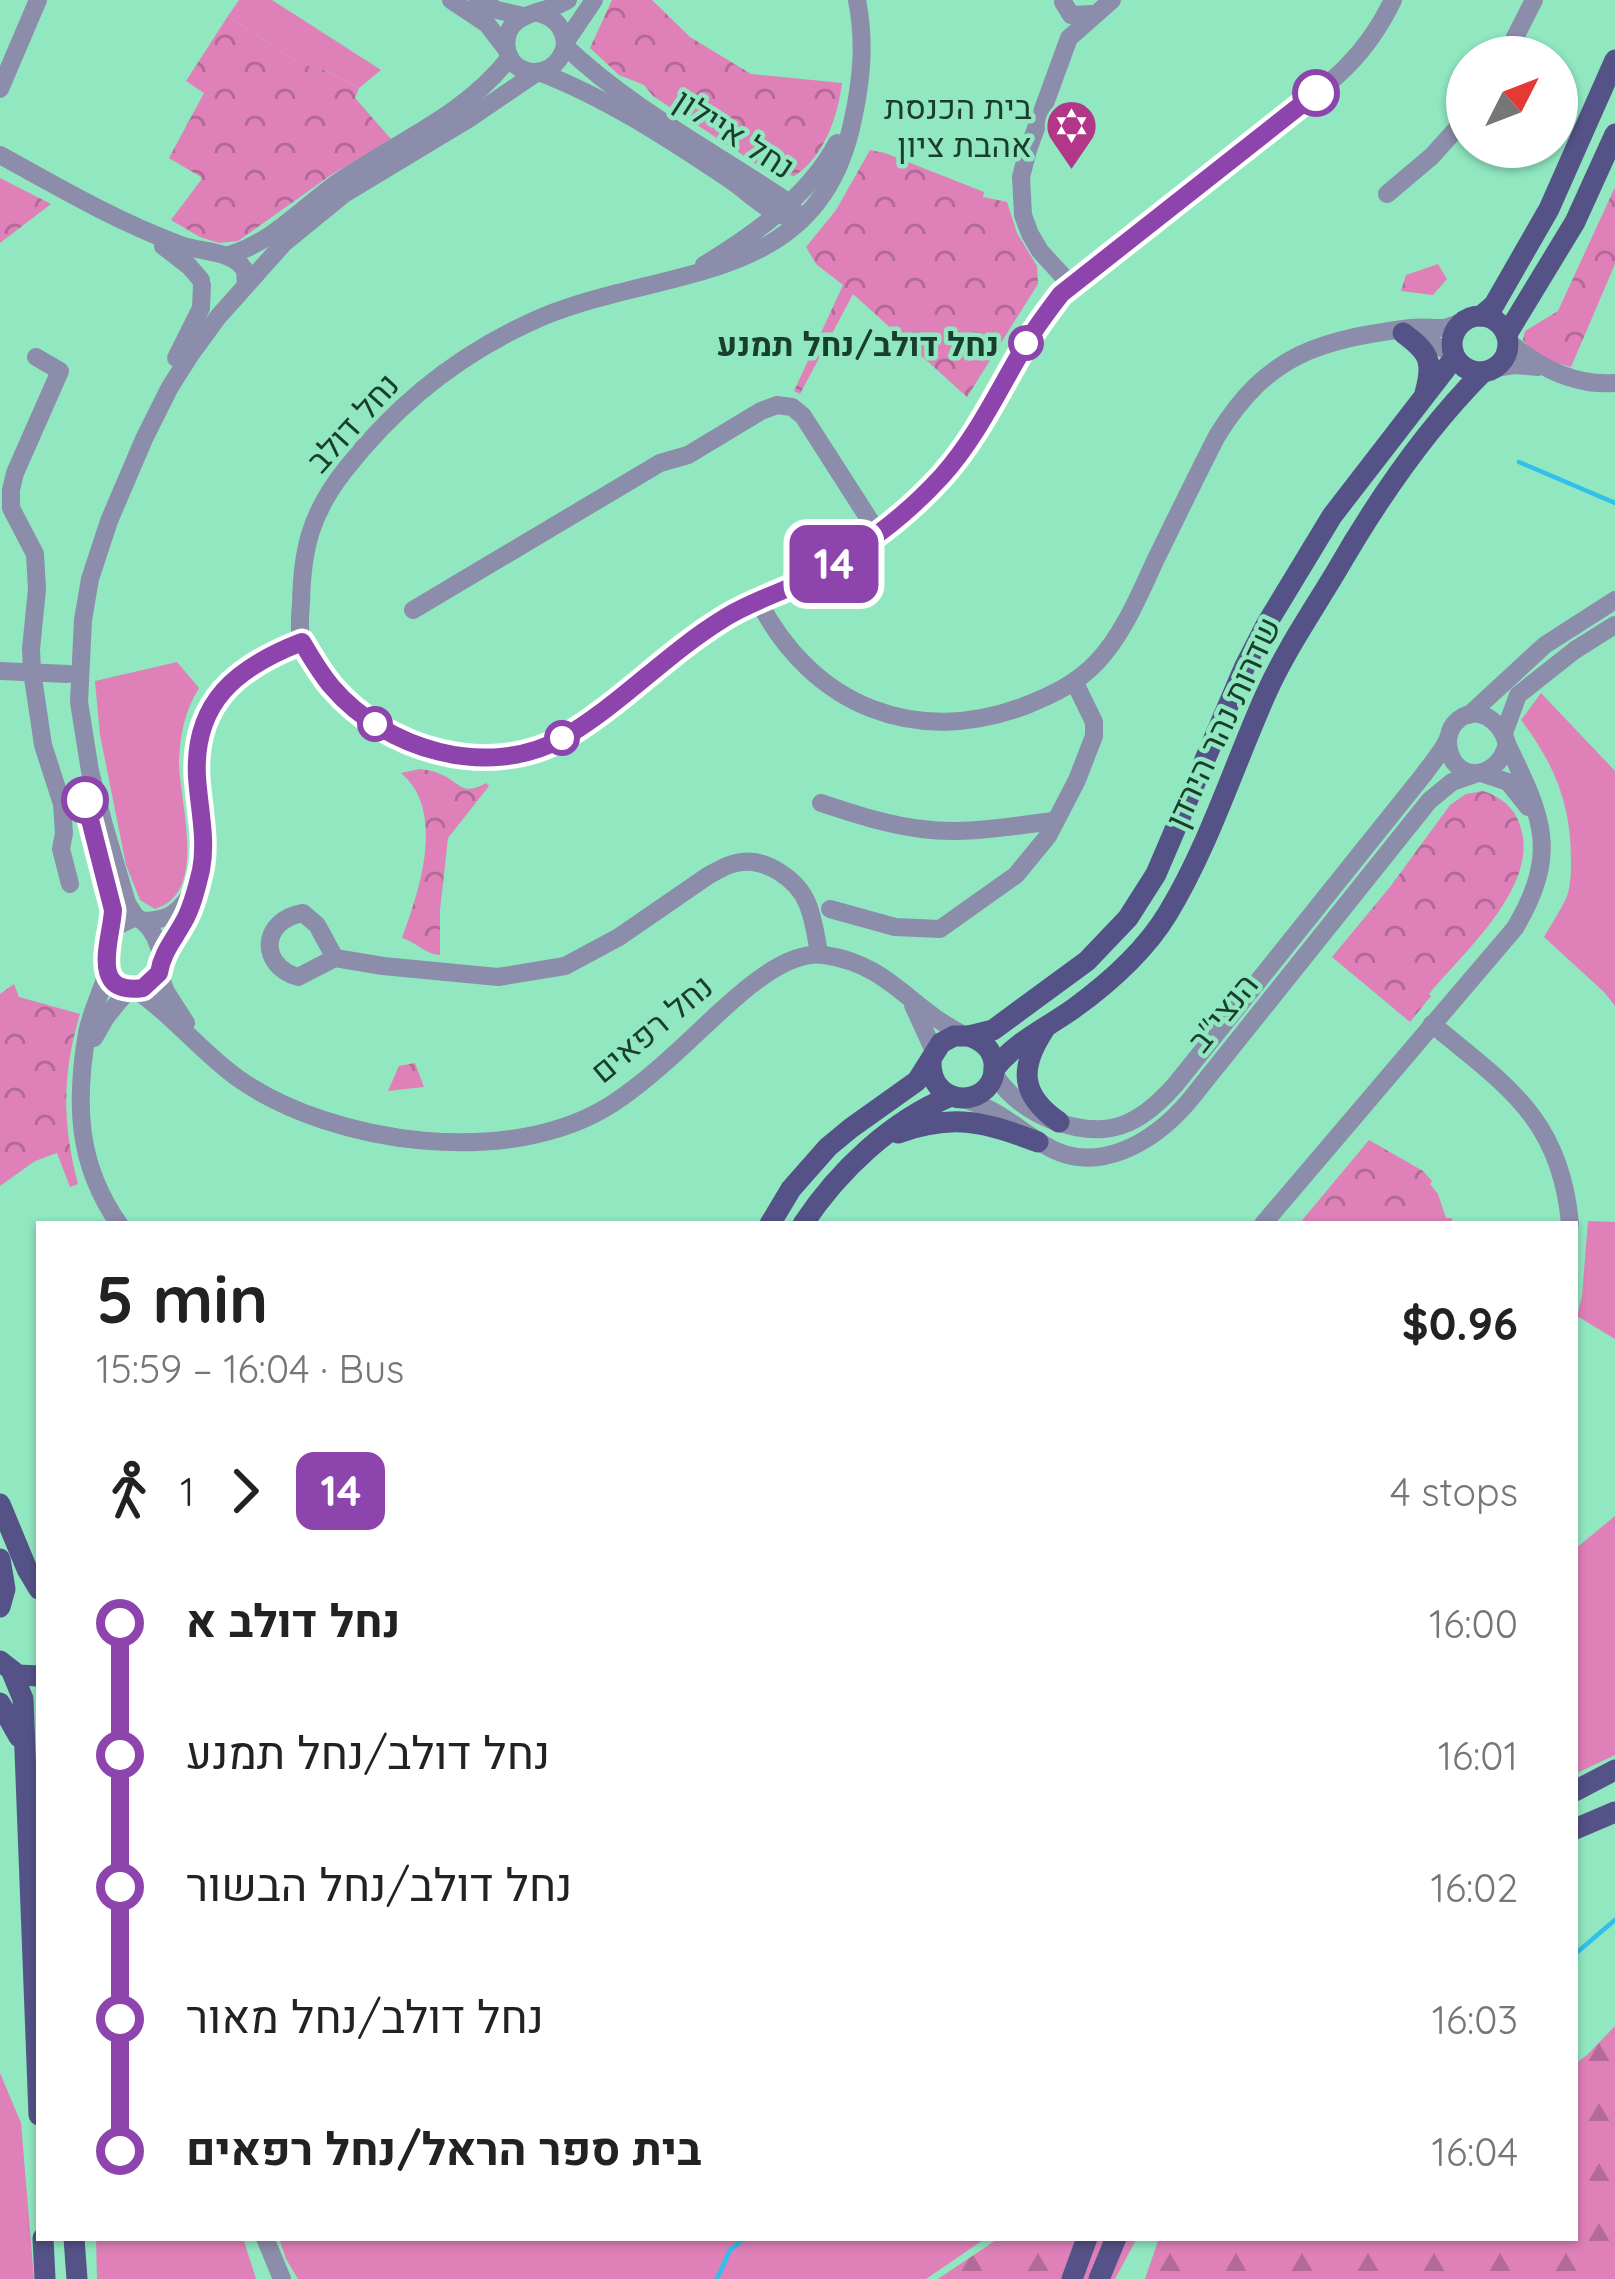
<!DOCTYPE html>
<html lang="en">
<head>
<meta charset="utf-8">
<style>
	body { margin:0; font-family:Quicksand,Heebo,sans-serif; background:#f2f2f2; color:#222; height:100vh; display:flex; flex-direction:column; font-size:45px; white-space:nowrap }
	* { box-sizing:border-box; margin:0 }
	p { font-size:39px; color:#767676 }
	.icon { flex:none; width:66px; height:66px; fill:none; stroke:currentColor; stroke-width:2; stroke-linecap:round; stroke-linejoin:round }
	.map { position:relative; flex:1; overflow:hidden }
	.drawer { position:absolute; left:36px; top:1221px; width:1542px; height:1020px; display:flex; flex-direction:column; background:#fff; border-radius:0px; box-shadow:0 3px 9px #0004 }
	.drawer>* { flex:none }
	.badge { padding:0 24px; border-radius:18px; font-size:42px; line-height:78px }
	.needle { width:78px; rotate:48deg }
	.tools { position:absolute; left:1446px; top:36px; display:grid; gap:24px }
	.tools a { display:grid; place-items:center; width:132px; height:132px; border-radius:50%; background:#fff; box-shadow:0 3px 9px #0004; font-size:60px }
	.map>.badge { position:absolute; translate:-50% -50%; box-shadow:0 0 0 6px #fff }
	.legs { display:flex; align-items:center; gap:18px; height:132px; padding:0 60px; font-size:39px }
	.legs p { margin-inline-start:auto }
	.headline { display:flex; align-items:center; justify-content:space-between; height:204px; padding:0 60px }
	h1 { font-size:66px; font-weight:800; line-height:90px }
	ul { padding:0 60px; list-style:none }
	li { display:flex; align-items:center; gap:42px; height:132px; font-size:45px }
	li i { display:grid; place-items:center; width:18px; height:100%; margin:0 15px; background:currentColor }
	li i::after { content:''; width:30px; height:30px; margin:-15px; border:9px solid; border-radius:50%; background:#fff }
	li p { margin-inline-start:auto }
	li:first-child i { background:linear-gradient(#0000 50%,currentColor 0) }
	li:last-child i { background:linear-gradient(currentColor 50%,#0000 0) }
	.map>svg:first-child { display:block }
</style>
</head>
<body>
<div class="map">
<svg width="1615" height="2279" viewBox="0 0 1615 2279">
	<defs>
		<pattern id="forest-firs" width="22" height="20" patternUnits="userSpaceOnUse" patternTransform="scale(3)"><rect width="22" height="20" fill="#df80b9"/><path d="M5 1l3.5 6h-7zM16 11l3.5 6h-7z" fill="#b46a97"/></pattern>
		<pattern id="park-crowns" width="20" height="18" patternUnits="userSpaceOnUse" patternTransform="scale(3)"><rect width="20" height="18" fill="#df80b9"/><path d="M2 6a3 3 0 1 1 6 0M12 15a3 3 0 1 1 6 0" fill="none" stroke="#b46a97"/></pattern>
	</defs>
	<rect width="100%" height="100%" fill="#90e7c0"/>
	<!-- green -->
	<g fill="#df80b9">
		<polygon points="239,0 272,0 381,70 359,88 316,66 303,66 228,16"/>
		<path d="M177 662 199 688C185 710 180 735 179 761 179 802 209 893 155 909L140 900 126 865 100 735 95 681Z"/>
		<path d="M1541 693 1615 771V1006L1604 992 1544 937C1552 923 1561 910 1567 896 1571 884 1571 871 1571 859 1571 804 1554 763 1521 720Z"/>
		<polygon points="1588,1221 1615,1222 1615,1339 1577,1316 1582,1296"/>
		<polygon points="1615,1516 1615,1755 1575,1774 1575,1549"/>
		<polygon points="0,2073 21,2123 34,2279 0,2279"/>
		<polygon points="96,2238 243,2238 256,2279 97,2279"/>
		<polygon points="279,2238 986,2238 926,2279 298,2279 286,2259"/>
	</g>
	<!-- forest -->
	<g fill="url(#forest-firs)">
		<polygon points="1615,2026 1615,2279 1145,2279 1159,2238 1575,2238 1575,2064 1587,2055"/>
		<polygon points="999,2238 1137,2238 1115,2279 938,2279"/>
	</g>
	<!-- park -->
	<g fill="url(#park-crowns)">
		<path d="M612 0H652L690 37 751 74 842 83C838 116 824 158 794 176L767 171 653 96 644 85 619 75 590 48Z"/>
		<polygon points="228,16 303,66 316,66 359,88 355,98 391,139 331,175 238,241 219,243 200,237 171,220 201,180 201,177 169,158 204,93 186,81"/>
		<polygon points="870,150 885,153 984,192 983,197 1007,202 1017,233 1037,266 1038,284 967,397 853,294 800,394 794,391 843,285 816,264 806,247 836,210"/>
		<polygon points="0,178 51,204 0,243"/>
		<path d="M1615 187V264L1571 367C1551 362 1536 357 1523 340L1525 331 1558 311Z"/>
		<polygon points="1438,264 1447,279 1433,295 1401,291 1406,275"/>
		<path d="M420 769C427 770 434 771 440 774 461 782 460 797 486 783L489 786 448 838 440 910V955C425 954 416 942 402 938 420 890 446 811 401 773Z"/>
		<path d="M1483 791C1502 797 1516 809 1521 829 1538 887 1464 952 1429 994L1431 996 1410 1022 1332 957 1390 887 1450 805 1466 794Z"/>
		<path d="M14 984 19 997 80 1014C62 1074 62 1123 78 1184L70 1187 57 1153 35 1161 0 1186V994Z"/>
		<polygon points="415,1063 424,1087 388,1091 399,1066"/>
		<polygon points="1369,1140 1423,1171 1432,1181 1430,1184 1438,1194 1446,1218 1452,1218 1453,1224 1299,1224"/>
	</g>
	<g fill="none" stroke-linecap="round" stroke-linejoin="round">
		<!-- stream -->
		<g stroke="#31c0ec" stroke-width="4.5">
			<polyline points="1519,462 1615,503"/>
			<polyline points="1575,1954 1615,1920"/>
			<polyline points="717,2279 730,2250 745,2238"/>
		</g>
		<!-- minor -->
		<g stroke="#8c8cab" stroke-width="18">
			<polyline points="451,0 487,24 507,50"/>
			<polyline points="478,0 497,10 523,16"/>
			<path d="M857 0C865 41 862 78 853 119 819 287 668 265 542 317 463 351 398 402 345 470 311 513 302 549 301 603 300 614 299 628 301 639 309 671 353 711 380 727 445 765 520 768 583 725 617 702 645 674 677 649 692 637 710 627 727 616 747 603 770 597 792 586 846 561 895 524 937 481 962 455 982 424 1000 393 1019 358 1035 321 1063 292 1085 269 1113 251 1138 231 1182 197 1226 162 1270 128 1325 87 1362 64 1393 0"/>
			<polyline points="1063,2 1071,15 1093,14"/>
			<path d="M538 13C555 17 565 28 565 46 554 87 500 76 507 37 512 10 548 14 568 0"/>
			<polyline points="565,43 594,0"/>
			<path d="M565 46C631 109 713 151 788 202L801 220"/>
			<polyline points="1505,57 1534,0"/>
			<path d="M539 72C607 98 669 139 729 179 754 196 769 216 801 220"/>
			<polyline points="0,89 38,0"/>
			<path d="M0 155C58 187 116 221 178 244 200 253 231 249 245 270L246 285"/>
			<polyline points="1387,194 1432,156 1467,117"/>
			<polyline points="163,246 189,266 201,280"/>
			<path d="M229 255C271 243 302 208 337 183 396 142 466 115 510 57"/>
			<path d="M704 265C755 234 809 196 837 143"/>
			<polyline points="1071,285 1040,251 1030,234 1023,215 1021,177 1028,150 1069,38 1112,0"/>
			<polyline points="1408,334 1454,353"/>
			<path d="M1508 341C1538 367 1575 386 1615 383"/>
			<polyline points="36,357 60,371 15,473 11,490 11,508 35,554 37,589 31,649 32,671 43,745 62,804 64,833 61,849 70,884"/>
			<polyline points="176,358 201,308 202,285"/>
			<polyline points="1495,368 1514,365 1538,367"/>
			<path d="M758 600C812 706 916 748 1027 705 1054 694 1077 683 1097 662 1124 633 1139 595 1156 559 1176 518 1196 477 1217 436 1268 353 1320 340 1411 328 1436 325 1439 334 1465 320"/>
			<polyline points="413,610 660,463 688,455 761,411 777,405 792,407 803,416 878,533"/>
			<polyline points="0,671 68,674"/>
			<polyline points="1469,715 1545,645 1615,600"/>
			<polyline points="1504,733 1518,695 1575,650 1615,625"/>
			<path d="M1448 739C1447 782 1496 785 1507 744"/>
			<polyline points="1481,773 1508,782 1528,807"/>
			<polyline points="82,788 113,910 113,928"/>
			<path d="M821 803C855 814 887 825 922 829 965 835 1011 826 1054 821"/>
			<polyline points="830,909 895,927 940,929 1016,875 1048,836 1077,780 1094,736 1094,722 1075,683"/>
			<polyline points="136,917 127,903 104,825 90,771 79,702 83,620 90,579 109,521 144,439 170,387 191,354 218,317 284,243 344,194 470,118 536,73"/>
			<path d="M136 917C148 923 155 934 159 947 174 1009 83 1004 113 928Z"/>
			<path d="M144 921C166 920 176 915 189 897"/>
			<path d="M335 958 317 925 303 913C261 920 258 965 298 977L335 958 383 966 498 977 565 966 619 937 709 875C717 871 726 865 736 863 764 856 798 879 808 905 814 920 816 937 819 953"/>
			<path d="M160 961C176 930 195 904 201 869 206 838 198 807 197 776 194 702 237 666 302 642"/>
			<path d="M108 970C102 991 91 1012 87 1033 75 1104 77 1164 119 1224"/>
			<polyline points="159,973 166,992 186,1023"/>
			<path d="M136 990C174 1016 202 1053 239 1079 334 1145 511 1169 612 1104 652 1078 688 1041 723 1009 747 987 789 950 824 955 889 964 909 1008 964 1035"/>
			<polyline points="913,1005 934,1051"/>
			<path d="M1432 1024C1507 1086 1561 1119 1570 1224"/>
			<polyline points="94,1038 106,1017 129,989"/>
			<path d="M994 1074C1009 1097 1028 1111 1054 1121 1107 1140 1139 1126 1175 1085L1424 774C1431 764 1441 753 1447 741 1451 732 1448 731 1455 723 1475 701 1502 721 1507 744 1542 816 1560 852 1515 928L1263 1224"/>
			<path d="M962 1099C995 1107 1015 1127 1043 1144 1096 1178 1154 1142 1189 1101L1429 801 1452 782 1478 773"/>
			<polyline points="265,2238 282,2279"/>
		</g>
		<!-- major -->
		<g stroke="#545287" stroke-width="21">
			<circle cx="1480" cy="344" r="28"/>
			<polyline points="1481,316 1494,305 1549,209 1615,60"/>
			<path d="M1403 333C1429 352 1434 361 1425 393"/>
			<polyline points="1507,334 1575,222 1615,134"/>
			<path d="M1044 1030C1019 1068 1020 1095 1059 1122"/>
			<path d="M931 1060C929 1113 999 1107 994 1063 992 1048 982 1041 969 1036"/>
			<path d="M994 1069C1018 1040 1043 1030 1073 1009 1109 983 1145 951 1168 913 1209 845 1233 768 1265 696 1285 651 1312 612 1337 570 1378 499 1425 430 1483 372"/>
			<path d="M898 1133C954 1113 985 1122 1038 1142"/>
			<polyline points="770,1224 791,1189 828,1147 851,1128 917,1081 941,1043 954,1036 969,1036 993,1030 1087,961 1128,918 1156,874 1245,666 1266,625 1332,516 1454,358"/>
			<path d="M803 1224C839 1170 891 1121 951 1096"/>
			<polyline points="0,1504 27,1569 39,1589"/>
			<polyline points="0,1559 5,1589 0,1607"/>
			<polyline points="0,1661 18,1675 39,1676"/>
			<polyline points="12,1672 23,1699 39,2115"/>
			<polyline points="0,1703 19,1737"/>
			<polyline points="1575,1791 1615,1770"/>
			<polyline points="1575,1829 1615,1812"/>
			<polyline points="43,2238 45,2279"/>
			<polyline points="74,2238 77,2279"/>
			<polyline points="1072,2279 1087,2238"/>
			<polyline points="1099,2279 1116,2238"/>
		</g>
	</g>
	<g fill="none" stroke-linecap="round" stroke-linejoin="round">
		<defs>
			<path id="line-1" d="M85 800 113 910C112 938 87 996 143 988L159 973C162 953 173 941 183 923 192 908 197 887 201 870 207 840 199 808 197 777 193 702 237 667 302 642 311 657 320 673 332 687 386 750 488 780 563 738 620 705 666 654 723 619 746 604 772 596 797 584 850 557 901 521 942 476 975 439 995 397 1020 354 1031 333 1046 314 1061 294L1316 93"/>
		</defs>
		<!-- line-1 casing -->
		<use href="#line-1" stroke="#fff" stroke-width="27"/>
		<!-- line-1 -->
		<use href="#line-1" stroke="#8e44ad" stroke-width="18"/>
	</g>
	<!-- icons -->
	<defs>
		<symbol id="synagogue-pin" viewBox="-11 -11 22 30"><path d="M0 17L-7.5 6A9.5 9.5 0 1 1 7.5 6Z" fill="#b33789" stroke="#90e7c0"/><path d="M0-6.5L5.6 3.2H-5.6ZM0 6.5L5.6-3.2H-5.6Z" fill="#fff"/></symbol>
	</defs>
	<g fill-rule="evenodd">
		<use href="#synagogue-pin" x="1042" y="96" width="59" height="81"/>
	</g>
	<!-- markers -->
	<g fill="#fff" stroke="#8e44ad" stroke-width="6">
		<circle cx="1316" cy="93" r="21"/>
		<circle cx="1026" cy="343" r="15"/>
		<circle cx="375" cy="724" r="15"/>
		<circle cx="562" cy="738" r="15"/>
		<circle cx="85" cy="800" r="21"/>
	</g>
	<g text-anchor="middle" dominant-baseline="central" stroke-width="9" stroke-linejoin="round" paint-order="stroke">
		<!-- poi labels -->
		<g font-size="33" fill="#193d2e" stroke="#90e7c0" text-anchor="end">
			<text x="1032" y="106">בית הכנסת<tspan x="1032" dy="38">אהבת ציון</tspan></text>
		</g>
		<!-- street labels -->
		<g font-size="33" fill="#193d2e" stroke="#90e7c0">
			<text transform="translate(735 133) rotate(33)">נחל איילון</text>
			<text transform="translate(352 422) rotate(-48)">נחל דולב</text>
			<text transform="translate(1222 722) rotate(-65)">שדרות נהר הירדן</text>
			<text transform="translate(1222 1012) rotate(-51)">הנצי"ב</text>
			<text transform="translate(651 1028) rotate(-40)">נחל רפאים</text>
		</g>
		<!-- stop labels -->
		<g font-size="33" font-weight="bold" fill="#193d2e" stroke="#90e7c0" text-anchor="end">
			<text x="999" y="343">נחל דולב/נחל תמנע</text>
		</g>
	</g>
</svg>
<div class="tools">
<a><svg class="needle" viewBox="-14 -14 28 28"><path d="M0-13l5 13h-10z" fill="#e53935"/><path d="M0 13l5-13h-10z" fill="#767676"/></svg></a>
</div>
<b class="badge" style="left:834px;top:564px;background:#8e44ad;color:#fff">14</b>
<section class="drawer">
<div class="headline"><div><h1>5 min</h1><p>15:59 – 16:04 · Bus</p></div><b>$0.96</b></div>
<div class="legs"><svg class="icon" aria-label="walk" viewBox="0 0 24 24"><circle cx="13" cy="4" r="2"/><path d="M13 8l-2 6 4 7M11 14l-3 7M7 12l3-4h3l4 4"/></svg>1<svg class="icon" aria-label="forward" viewBox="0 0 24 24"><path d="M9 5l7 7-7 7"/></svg><b class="badge" style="background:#8e44ad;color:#fff">14</b><p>4 stops</p></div>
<ul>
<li><i style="color:#8e44ad"></i><b>נחל דולב א</b><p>16:00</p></li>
<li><i style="color:#8e44ad"></i><span>נחל דולב/נחל תמנע</span><p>16:01</p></li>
<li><i style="color:#8e44ad"></i><span>נחל דולב/נחל הבשור</span><p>16:02</p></li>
<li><i style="color:#8e44ad"></i><span>נחל דולב/נחל מאור</span><p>16:03</p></li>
<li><i style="color:#8e44ad"></i><b>בית ספר הראל/נחל רפאים</b><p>16:04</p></li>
</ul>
</section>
</div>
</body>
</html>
